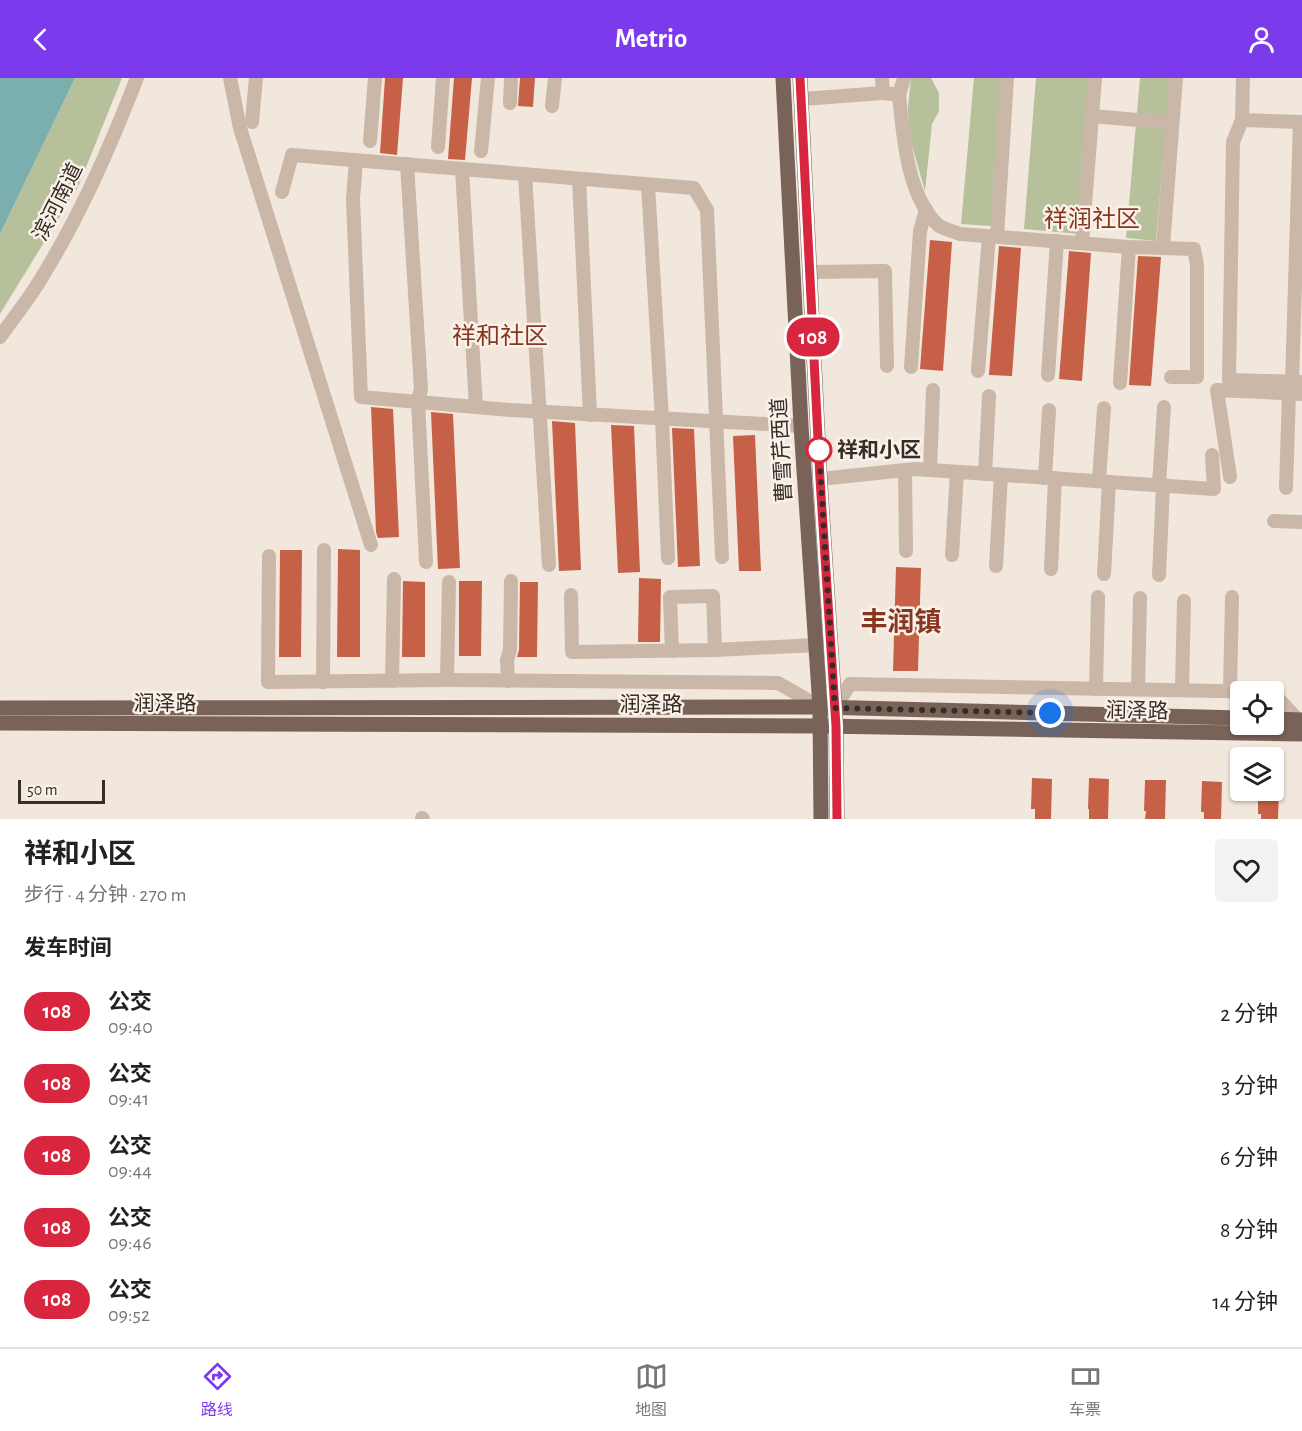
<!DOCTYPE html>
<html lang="zh">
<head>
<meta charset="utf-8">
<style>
	body { margin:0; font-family:"Alegreya Sans","Noto Sans SC",sans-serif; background:#f2f2f2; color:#222; height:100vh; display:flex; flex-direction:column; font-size:22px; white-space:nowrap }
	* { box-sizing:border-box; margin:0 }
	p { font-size:20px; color:#767676 }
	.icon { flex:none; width:33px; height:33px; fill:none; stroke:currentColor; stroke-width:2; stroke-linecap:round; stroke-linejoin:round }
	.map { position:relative; height:741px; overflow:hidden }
	.drawer { display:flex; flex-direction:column; background:#fff; flex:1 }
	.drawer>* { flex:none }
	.badge { padding:0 12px; border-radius:20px; font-size:21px; line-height:39px }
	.fabs { position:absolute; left:1230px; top:603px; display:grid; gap:12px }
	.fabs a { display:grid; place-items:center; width:54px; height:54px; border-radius:6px; background:#fff; box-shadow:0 2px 4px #0004; font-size:30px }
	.scale { position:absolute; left:18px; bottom:15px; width:87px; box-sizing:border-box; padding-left:6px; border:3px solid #372d28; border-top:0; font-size:16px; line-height:21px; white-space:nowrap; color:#372d28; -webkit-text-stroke:4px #faf1e9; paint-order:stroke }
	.you { position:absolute; width:30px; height:30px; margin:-15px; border:4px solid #fff; border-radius:50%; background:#1a73e8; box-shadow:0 0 0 9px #1a73e833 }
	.map>.badge { position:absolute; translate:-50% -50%; box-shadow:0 0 0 3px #fff }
	h2 { padding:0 24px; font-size:22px; line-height:54px }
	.round { display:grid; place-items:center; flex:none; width:63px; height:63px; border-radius:6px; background:#f2f2f2 }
	.head { display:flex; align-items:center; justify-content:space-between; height:102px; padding:0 24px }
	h1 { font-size:28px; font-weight:700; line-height:45px }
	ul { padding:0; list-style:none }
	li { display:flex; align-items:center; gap:18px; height:72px; padding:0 24px }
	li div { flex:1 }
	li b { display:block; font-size:22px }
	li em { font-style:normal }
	li .badge { min-width:66px; font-weight:700; text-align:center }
	header { display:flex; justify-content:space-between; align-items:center; height:78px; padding:0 24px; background:#7c3aed; color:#fff; font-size:27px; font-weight:700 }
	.tabs { display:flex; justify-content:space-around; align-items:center; height:84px; border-top:2px solid #e0e0e0; background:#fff; font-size:16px; color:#767676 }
	.tabs a { display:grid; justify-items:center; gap:3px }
	.tabs .selected { color:#7c3aed }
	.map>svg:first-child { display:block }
</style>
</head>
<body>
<header><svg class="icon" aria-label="back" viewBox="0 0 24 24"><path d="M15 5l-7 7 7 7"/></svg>Metrio<svg class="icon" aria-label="person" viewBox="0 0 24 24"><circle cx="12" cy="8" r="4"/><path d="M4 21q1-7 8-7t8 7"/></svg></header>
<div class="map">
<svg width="1302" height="741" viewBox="0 0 1302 741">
	<rect width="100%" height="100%" fill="#f2e7dc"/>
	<!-- green -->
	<g fill="#b6c19c">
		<polygon points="75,0 122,0 78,109 0,236 0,156"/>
		<polygon points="911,0 931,0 939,15 939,33 932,46 925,113 909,57 908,29"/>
		<polygon points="974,0 1004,0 991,148 961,146"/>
		<polygon points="1036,0 1092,0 1079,156 1024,151"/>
		<polygon points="1140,0 1170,0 1156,163 1126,160"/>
	</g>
	<!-- water -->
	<polygon fill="#7bafaf" points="0,0 75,0 0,156"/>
	<!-- building -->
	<g fill="#c66147">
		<polygon points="385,0 403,0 397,77 380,75"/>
		<polygon points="454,0 472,0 465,82 448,81"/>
		<polygon points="520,0 535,0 533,29 518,28"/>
		<polygon points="930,162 952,164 943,293 920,291"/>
		<polygon points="999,168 1021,170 1012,298 989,297"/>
		<polygon points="1069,173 1091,175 1082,303 1059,301"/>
		<polygon points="1138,178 1161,179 1151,308 1129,307"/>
		<polygon points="371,329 393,331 399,459 378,460 376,454"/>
		<polygon points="431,334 453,336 460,490 438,491"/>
		<polygon points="552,343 575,345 581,492 559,493"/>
		<polygon points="611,347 634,348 640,494 618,495"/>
		<polygon points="672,350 694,351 700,488 678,489"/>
		<polygon points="755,357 761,493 739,493 733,358"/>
		<polygon points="338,471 360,472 360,579 337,579"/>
		<polygon points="280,472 302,472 301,579 279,579"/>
		<polygon points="896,489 921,490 918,593 893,593"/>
		<polygon points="639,500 661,501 660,564 638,564"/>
		<polygon points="403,503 425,504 425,579 402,579"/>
		<polygon points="459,503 482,503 481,578 459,578"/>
		<polygon points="520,504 538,504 537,579 517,579 519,572"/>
		<polygon points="1032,700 1052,701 1051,741 1035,741 1035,731 1031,731"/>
		<polygon points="1089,700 1109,701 1108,741 1089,741 1089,731 1088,731"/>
		<polygon points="1145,702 1166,702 1165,741 1145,741 1146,733 1144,733"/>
		<polygon points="1202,703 1222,704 1221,741 1204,741 1204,734 1201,734"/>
		<polygon points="1258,712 1279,712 1278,741 1261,741 1261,736 1258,736"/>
	</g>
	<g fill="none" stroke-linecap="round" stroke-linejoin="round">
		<!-- minor -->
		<g stroke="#cab7a8" stroke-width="14">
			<polyline points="230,0 240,50 371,467"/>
			<polyline points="882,0 883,15"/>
			<polyline points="1243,0 1242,42 1302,44"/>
			<polyline points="899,17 904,0"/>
			<path d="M802 21 883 15 899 17C903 57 907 118 938 147 943 151 953 153 960 156L1129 169 1194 171 1197 187V299H1171"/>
			<polyline points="510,25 511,0"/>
			<polyline points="552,28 555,0"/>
			<polyline points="1092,38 1172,45"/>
			<polyline points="1242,42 1233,64 1229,302 1302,304"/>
			<polyline points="252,44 256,0"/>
			<polyline points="370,63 375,0"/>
			<polyline points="438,69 443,0"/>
			<polyline points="481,73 488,0"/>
			<polyline points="356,82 353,121 361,319 511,332 801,348"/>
			<polyline points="407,86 421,311 418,323 426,484"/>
			<polyline points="462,91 476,329"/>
			<polyline points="525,96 549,487"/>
			<polyline points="579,101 590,337"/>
			<polyline points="648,107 662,341 668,480"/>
			<polyline points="282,114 292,77 694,110 707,132 722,479"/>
			<polyline points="997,158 1007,0"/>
			<polyline points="1082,165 1095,0"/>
			<polyline points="1163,169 1176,0"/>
			<polyline points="810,194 885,193 887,288"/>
			<path d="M0 259C14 239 30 220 42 199 81 136 110 69 137 0"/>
			<polyline points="911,289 920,153 926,131"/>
			<polyline points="978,293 989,158"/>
			<polyline points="1048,297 1057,163"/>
			<polyline points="1292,304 1300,44"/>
			<polyline points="1120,305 1129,169"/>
			<polyline points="905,392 906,473"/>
			<polyline points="930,392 933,312"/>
			<polyline points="985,396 989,318"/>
			<polyline points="1230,399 1217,312 1302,316"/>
			<polyline points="1045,400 1049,332"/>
			<polyline points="820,401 915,391 1214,411 1212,377"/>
			<polyline points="1099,403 1104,330"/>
			<polyline points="1159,407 1164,329"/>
			<polyline points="1286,410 1289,315"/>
			<polyline points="1274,443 1302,444"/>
			<polyline points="952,477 957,394"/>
			<polyline points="269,478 268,604 447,602 778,605 820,629"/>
			<polyline points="996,488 1001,397"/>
			<polyline points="1051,491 1055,400"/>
			<polyline points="1104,496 1109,404"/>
			<polyline points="1159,497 1163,408"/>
			<polyline points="571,517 572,574 715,572 816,567"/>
			<polyline points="672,573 670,519 713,518 715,572"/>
			<polyline points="447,602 449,504"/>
			<polyline points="392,603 394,501"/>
			<polyline points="508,603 507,582 510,572 511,503"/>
			<polyline points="323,604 324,472"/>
			<polyline points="1096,611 1098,519"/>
			<polyline points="1138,611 1140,520"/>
			<polyline points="1182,611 1184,523"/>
			<polyline points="1230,612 1232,519"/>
			<polyline points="1274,616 1297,641"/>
			<polyline points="835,630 850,606 1272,614"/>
			<polyline points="422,740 423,741"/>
		</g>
		<!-- major -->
		<g stroke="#796359" stroke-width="15">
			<polyline points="783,0 801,348 820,629 821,741"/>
			<polyline points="800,0 820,401 836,648 837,741"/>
			<polyline points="0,630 820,629 1240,640"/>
			<polyline points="1274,641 1302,642"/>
			<polyline points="0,645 820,648 1302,656"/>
		</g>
	</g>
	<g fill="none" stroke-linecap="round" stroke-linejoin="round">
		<defs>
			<polyline id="line" points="800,0 820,401 836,648 837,741"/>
		</defs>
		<!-- line casing -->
		<use href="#line" stroke="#fff" stroke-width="14"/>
		<!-- line -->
		<use href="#line" stroke="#d7263d" stroke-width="9"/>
		<!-- walk -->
		<polyline stroke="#372d28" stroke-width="6" stroke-dasharray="0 10.8" points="819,372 835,630 1050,635"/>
	</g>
	<!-- markers -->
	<circle fill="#fff" stroke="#d7263d" stroke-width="3" cx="819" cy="372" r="12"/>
	<g text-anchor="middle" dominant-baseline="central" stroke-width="5" stroke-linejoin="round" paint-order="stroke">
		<!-- street labels -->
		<g font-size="21" fill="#372d28" stroke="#faf1e9">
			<text transform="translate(58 124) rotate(-63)">滨河南道</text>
			<text transform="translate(782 372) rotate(-93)">曹雪芹西道</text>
			<text x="165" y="625">润泽路</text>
			<text x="651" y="626">润泽路</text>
			<text transform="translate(1137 633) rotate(1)">润泽路</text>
		</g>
		<!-- stop labels -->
		<g font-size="21" font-weight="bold" fill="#372d28" stroke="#faf1e9" text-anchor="start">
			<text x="837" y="372">祥和小区</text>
		</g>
		<!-- quarter labels -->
		<g font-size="24" fill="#863621" stroke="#faf1e9">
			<text x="1092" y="142">祥润社区</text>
			<text x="500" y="259">祥和社区</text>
		</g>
		<!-- district labels -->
		<g font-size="27" font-weight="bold" fill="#863621" stroke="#faf1e9">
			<text x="901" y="544">丰润镇</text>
		</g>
	</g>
</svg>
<div class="fabs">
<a><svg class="icon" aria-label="locate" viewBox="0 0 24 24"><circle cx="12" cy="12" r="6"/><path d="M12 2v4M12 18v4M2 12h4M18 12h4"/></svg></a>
<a><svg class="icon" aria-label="layers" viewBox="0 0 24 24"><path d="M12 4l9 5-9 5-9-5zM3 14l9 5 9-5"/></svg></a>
</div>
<div class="scale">50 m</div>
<div class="you" style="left:1050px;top:635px"></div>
<b class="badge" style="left:813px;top:259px;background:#d7263d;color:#fff">108</b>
</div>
<section class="drawer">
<div class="head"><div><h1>祥和小区</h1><p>步行 · 4 分钟 · 270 m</p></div><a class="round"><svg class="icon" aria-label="heart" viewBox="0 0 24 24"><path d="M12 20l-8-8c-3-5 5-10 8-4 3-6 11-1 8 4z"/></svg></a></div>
<h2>发车时间</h2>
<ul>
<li><span class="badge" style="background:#d7263d;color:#fff">108</span><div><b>公交</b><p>09:40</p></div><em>2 分钟</em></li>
<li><span class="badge" style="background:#d7263d;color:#fff">108</span><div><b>公交</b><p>09:41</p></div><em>3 分钟</em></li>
<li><span class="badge" style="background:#d7263d;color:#fff">108</span><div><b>公交</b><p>09:44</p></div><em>6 分钟</em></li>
<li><span class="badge" style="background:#d7263d;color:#fff">108</span><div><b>公交</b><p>09:46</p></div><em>8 分钟</em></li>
<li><span class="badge" style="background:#d7263d;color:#fff">108</span><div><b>公交</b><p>09:52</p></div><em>14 分钟</em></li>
</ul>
</section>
<nav class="tabs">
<a class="selected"><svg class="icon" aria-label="directions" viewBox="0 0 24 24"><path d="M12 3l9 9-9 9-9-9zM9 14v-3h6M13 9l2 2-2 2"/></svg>路线</a>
<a><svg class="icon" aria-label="map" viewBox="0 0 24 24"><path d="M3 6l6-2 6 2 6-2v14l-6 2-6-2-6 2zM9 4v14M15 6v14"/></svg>地图</a>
<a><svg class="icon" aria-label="tickets" viewBox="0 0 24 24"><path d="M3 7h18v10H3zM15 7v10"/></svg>车票</a>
</nav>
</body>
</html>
